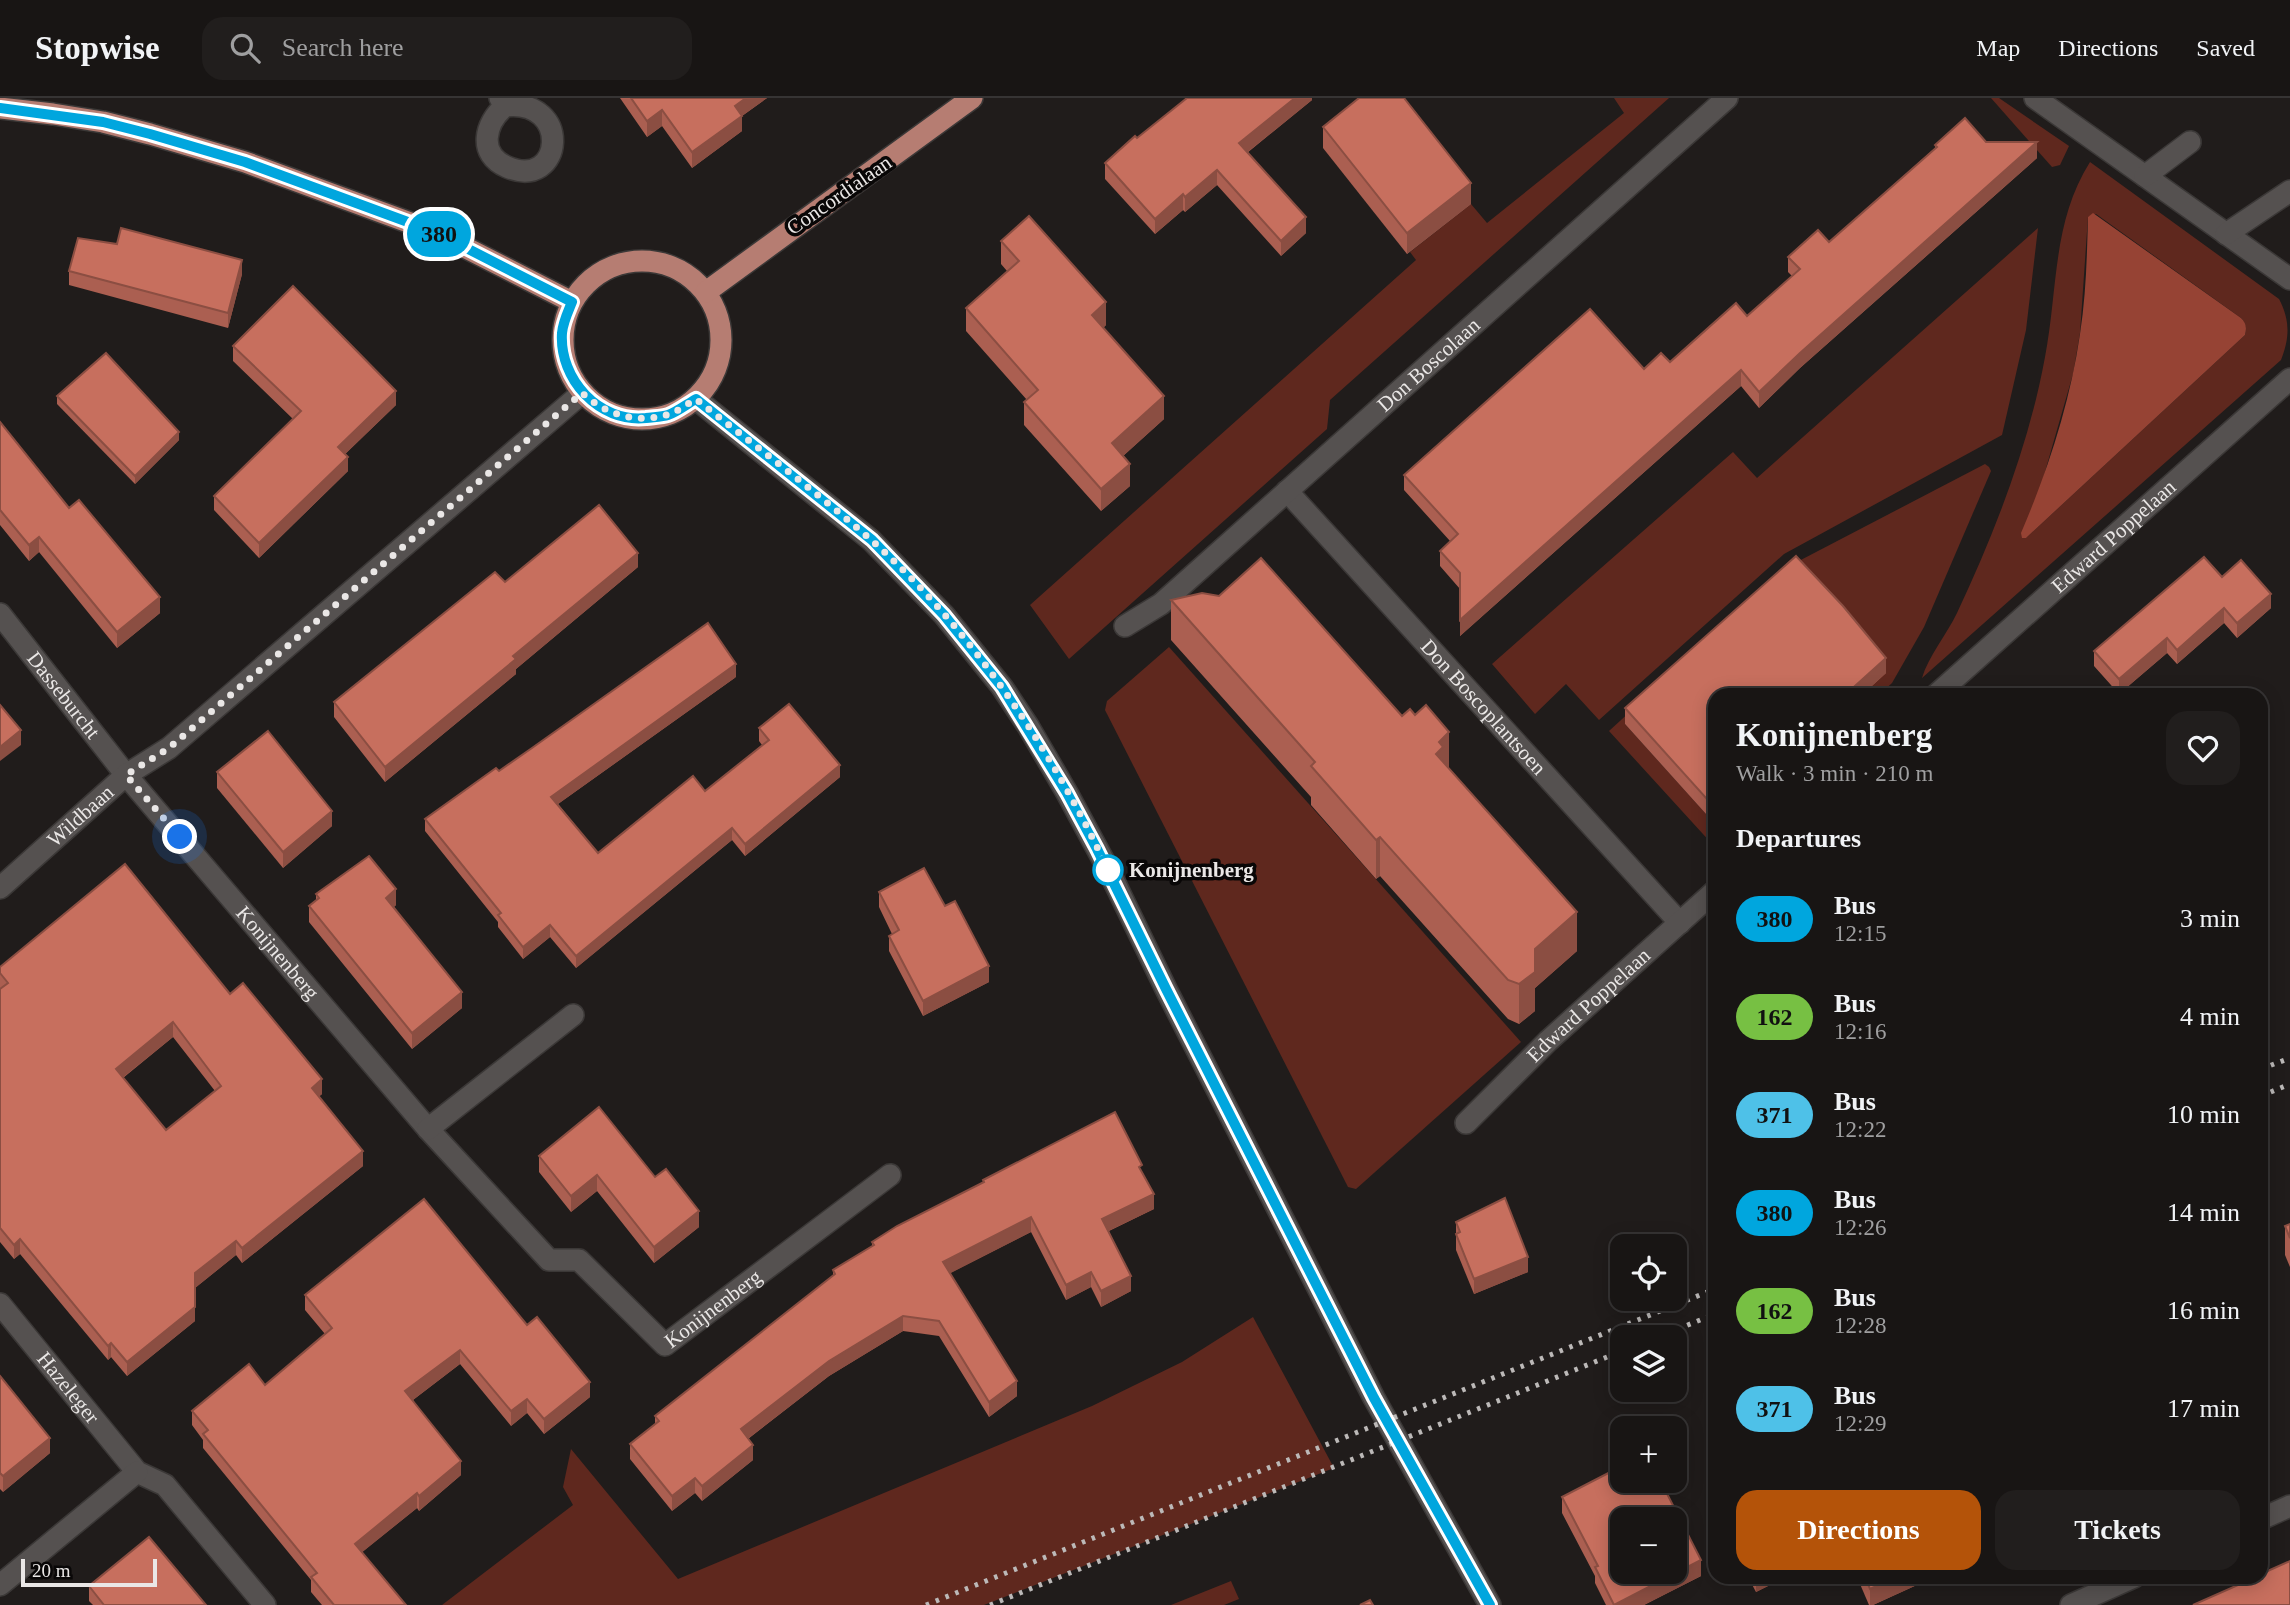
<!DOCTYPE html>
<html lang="en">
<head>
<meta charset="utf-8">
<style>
	body { margin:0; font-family:"Times New Roman",serif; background:#211e1d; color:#f1f3f6; height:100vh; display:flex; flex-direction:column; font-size:26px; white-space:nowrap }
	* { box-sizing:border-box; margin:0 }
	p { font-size:23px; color:#9f9fa0 }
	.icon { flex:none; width:38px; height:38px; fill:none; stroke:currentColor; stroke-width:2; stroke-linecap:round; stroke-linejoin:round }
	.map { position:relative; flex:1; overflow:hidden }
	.sheet { position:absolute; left:1708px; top:590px; width:560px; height:896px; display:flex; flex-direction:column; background:#181514; border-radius:21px; box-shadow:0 4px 18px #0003,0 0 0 2px #363434 }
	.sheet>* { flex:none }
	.badge { padding:0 14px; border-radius:23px; font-size:24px; line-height:46px }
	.fabs { position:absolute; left:1610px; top:1136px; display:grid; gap:14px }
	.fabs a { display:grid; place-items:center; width:77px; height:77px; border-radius:14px; background:#181514; box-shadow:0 4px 18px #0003,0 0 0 2px #363434; font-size:35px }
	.scale { position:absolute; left:21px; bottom:18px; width:136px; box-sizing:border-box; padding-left:7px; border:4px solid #eae7e6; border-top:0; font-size:19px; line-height:24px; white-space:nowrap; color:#eae7e6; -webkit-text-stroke:5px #090707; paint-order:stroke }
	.you { position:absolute; width:35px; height:35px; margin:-18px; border:5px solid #fff; border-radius:50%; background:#1a73e8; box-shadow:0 0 0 10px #1a73e833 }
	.map>.badge { position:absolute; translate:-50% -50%; box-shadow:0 0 0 4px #fff }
	h2 { padding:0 28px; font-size:26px; line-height:63px }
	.round { display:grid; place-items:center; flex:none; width:74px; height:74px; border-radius:21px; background:#211e1d }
	.head { display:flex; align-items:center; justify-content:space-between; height:119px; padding:0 28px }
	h1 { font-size:33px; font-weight:600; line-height:52px }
	.cta { display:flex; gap:14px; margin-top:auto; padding:14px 28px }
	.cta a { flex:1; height:80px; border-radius:21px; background:#b45309; color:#fff; font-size:28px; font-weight:600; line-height:80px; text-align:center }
	.cta a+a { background:#211e1d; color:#f1f3f6 }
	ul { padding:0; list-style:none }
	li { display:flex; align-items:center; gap:21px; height:98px; padding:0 28px }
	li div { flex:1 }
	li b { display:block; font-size:26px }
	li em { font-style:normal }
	li .badge { min-width:77px; font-weight:700; text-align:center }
	header { display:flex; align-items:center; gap:42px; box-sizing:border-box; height:98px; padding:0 35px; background:#181514; border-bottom:2px solid #363434 }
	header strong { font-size:33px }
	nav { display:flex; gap:38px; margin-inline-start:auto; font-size:24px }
	.search { width:490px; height:63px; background:#211e1d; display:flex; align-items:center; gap:18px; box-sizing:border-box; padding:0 24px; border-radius:21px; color:#9f9fa0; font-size:26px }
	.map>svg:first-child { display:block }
</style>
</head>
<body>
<header>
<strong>Stopwise</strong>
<div class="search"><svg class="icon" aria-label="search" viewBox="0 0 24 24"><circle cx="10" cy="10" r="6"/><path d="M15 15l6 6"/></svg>Search here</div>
<nav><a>Map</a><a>Directions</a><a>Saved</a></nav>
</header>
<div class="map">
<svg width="2290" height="1507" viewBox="0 0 2290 1507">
	<rect width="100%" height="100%" fill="#201c1b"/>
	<!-- green -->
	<g fill="#5f281e" fill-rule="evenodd">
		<polygon points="1614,0 1669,0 1330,302 1327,331 1069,561 1030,507 1416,162 1410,154 1471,106 1487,125 1624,15"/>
		<polygon points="1991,0 1999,0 2069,48 2060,67 2052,69"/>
		<path d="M2090 64 2279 201C2290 222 2290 239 2281 262L1922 580C1928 559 1947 536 1957 515 1995 434 2029 347 2045 259 2058 192 2052 124 2090 64ZM2096 116 2241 220C2246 226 2247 229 2245 237L2026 440 2073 276 2080 235 2088 119Z"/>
		<polygon points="2038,130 2026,232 2002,337 1784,456 1599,622 1566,586 1535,616 1492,566 1733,354 1757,380"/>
		<polygon points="1985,366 1989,369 1991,373 1924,529 1892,585 1879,597 1862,597 1795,465"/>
		<polygon points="1169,549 1521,944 1356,1091 1348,1089 1105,612 1107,603"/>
		<polygon points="1644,601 1625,626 1715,726 1715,745 1713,747 1609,633"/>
		<polygon points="1253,1219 1334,1370 984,1507 442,1507 573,1407 563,1389 571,1351 678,1481 1092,1308 1182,1264"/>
		<polygon points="1231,1483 1239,1501 1224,1507 1171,1507"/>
	</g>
	<!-- water -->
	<path fill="#964334" d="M2093 115 2241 220C2246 225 2247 229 2245 237L2026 440H2022L2021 435C2048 372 2070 305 2080 236 2086 198 2087 158 2088 119Z"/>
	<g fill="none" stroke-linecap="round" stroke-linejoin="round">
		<defs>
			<g id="minor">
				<path d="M500 0 505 8C572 0 564 93 507 69 477 56 485 25 505 8"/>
				<polyline points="2035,0 2290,181"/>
				<polyline points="2145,78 2190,44"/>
				<polyline points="2226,136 2290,93"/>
				<polyline points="696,301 871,442 944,517 1002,589 1028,628 1067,695 1107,769 1166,891 1374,1300 1490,1507"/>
				<path id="s1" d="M1287 393 1680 825"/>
				<path id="s2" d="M0 516 126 677 428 1031 549 1162H579L665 1247 890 1077"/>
				<path id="s3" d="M1125 528 1161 506 1727 0"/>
				<path id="s4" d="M1936 597 2290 281"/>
				<path id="s5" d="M0 790 126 677 169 650 582 295"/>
				<path id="s6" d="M1466 1025 1548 943 1715 793"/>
				<polyline points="428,1031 573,917"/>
				<path id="s7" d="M0 1206 137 1374 165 1387 265 1507"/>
				<polyline points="2261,1421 2290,1408"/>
				<polyline points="0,1487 137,1374"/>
				<polyline points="2071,1507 2134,1479"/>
			</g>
			<g id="major">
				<polyline points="0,10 53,16 103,24 150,36 245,64 435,134 572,204"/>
				<circle cx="642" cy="242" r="79"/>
				<polyline points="706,194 972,0"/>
			</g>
		</defs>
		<!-- minor casing -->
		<use href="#minor" stroke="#3b3837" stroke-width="24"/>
		<!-- major casing -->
		<use href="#major" stroke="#3b3837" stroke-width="24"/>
		<!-- minor -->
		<use href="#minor" stroke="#555150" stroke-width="21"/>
		<!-- major -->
		<use href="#major" stroke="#b67d72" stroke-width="21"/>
		<!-- rail -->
		<g stroke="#bcb9b8" stroke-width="5" stroke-dasharray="3.5 7" stroke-linecap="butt">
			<polyline points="2261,971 2290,960"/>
			<polyline points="2261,998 2290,986"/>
			<polyline points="1658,1239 1715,1216"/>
			<polyline points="926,1507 1715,1191"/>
			<polyline points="990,1507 1622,1253"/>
		</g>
	</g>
	<!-- wall -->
	<g fill="#ab5f51" fill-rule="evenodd">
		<polygon points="620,0 767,0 742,18 742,33 692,70 662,28 647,39"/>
		<polygon points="1312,0 1312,2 1247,55 1306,135 1281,158 1217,87 1185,114 1183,112 1155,136 1105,81 1105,65 1137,40"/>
		<polygon points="1323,29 1471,106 1407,156 1323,50"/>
		<polygon points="1986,44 2037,60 1800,270 1759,310 1741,288 1460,538 1460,491 1440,468 1440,453 1450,443 1404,392 1404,377 1644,271 1670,264 1747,218 1792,178 1788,174 1788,159 1829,144 1935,50 1935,47"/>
		<polygon points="1001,143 1106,227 1103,230 1164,321 1123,358 1130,388 1101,413 1024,327 1024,304 1027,302 966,233 966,210 1007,173 1001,166"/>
		<polygon points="69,173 242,176 228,230 69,187"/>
		<polygon points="233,248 396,307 345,356 348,373 259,460 214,412 214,398 293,321 233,263"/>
		<polygon points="57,298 179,342 135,386 57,306"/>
		<polygon points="0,324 69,410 160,515 117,550 39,454 29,463 0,427"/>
		<polygon points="1796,458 1843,508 1886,560 1886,575 1862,597 1715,597 1715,726 1625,626 1625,610"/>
		<polygon points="638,469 516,571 516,576 385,684 334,619 334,604 505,484"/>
		<polygon points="2222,479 2271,510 2237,540 2224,525 2177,566 2167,555 2119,596 2094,568 2094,553"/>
		<polygon points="1171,502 1449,671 1577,853 1535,890 1535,913 1519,926 1508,921 1380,778 1376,781 1311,707 1311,699 1171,542"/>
		<polygon points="736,579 558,706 598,755 705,693 762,647 759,643 759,630 840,679 745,758 732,742 576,870 550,839 523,861 498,829 498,824 425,733 425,721 499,673"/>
		<polygon points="217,674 332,728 283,770 217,690"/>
		<polygon points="879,794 945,808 989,884 923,918 889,853 889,838 892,836 879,809"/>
		<polygon points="316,796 396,807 394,809 462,910 412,951 309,824 309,808 316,802"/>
		<path d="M0 869 230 896 322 996 318 999 363 1068 242 1165 236 1157 195 1190V1223L127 1278 111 1259 108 1262 20 1156 14 1161 0 1144ZM173 939 215 993 166 1032 123 980Z"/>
		<polygon points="539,1058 655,1079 699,1129 654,1165 597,1093 571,1114 539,1074"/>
		<polygon points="1142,1075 1154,1111 1109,1133 1131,1193 1101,1209 1091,1189 1066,1202 1031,1134 950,1175 1017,1298 989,1319 939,1238 903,1233 829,1278 748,1341 753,1362 702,1403 695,1395 672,1413 630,1361 630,1346 655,1326 655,1318 833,1179 833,1172 872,1148 872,1144 983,1084 983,1082"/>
		<polygon points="1456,1124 1528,1174 1474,1196 1456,1152"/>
		<polygon points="2290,1126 2290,1169 2285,1157 2285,1128"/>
		<polygon points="305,1197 527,1227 590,1299 544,1336 527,1315 511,1328 460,1266 413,1302 461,1377 419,1413 417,1410 362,1454 406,1507 322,1507 311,1494 311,1482 203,1350 203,1342 192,1327 192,1313 265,1287 325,1236 305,1212"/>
		<polygon points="0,1278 50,1355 3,1394 0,1391"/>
		<polygon points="1562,1399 1701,1478 1644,1507 1606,1507 1595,1485 1595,1478 1562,1415"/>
		<polygon points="1748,1479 1786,1479 1756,1494"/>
		<polygon points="1857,1479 1928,1479 1919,1486 1873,1507 1869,1507"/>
		<polygon points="89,1488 206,1507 93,1507 89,1503"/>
	</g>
	<!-- shaded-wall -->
	<g fill="#8b4e42">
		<polygon points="746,0 767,0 742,18 742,33 692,70 692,54 735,8"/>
		<polygon points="1295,0 1312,0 1312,2 1239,61 1239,45"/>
		<polygon points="662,12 662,28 647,39 647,23"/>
		<polygon points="2037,44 2037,60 1800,270 1759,310 1759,294 1800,255"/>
		<polygon points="1217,72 1217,87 1185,114 1185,99"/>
		<polygon points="1471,85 1471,106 1407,156 1407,135"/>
		<polygon points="1183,96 1183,112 1155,136 1155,121"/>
		<polygon points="1306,119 1306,135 1281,158 1281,143"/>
		<polygon points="242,162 242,176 228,230 228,215"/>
		<polygon points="1106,204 1106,227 1092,240 1092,217"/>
		<polygon points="1741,272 1741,288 1460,538 1460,522"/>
		<polygon points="396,293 396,307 338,363 338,349"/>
		<polygon points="1164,298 1164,321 1112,368 1112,345"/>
		<polygon points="179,334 179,342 135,386 135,378"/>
		<polygon points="348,359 348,373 259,460 259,445"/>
		<polygon points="1130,366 1130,388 1101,413 1101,391"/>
		<polygon points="39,439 39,454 29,463 29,447"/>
		<polygon points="638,455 638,469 516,571 516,576 385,684 385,669 513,558"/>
		<polygon points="2271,496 2271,510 2237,540 2237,525"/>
		<polygon points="160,499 160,515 117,550 117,534"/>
		<polygon points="2224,510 2224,525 2177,566 2177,552"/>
		<polygon points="2167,540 2167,555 2119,596 2119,581"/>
		<polygon points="1886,560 1886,575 1862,597 1845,597"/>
		<polygon points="736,566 736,579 551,711 551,699"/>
		<polygon points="21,632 21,647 0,663 0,649"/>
		<polygon points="1449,634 1449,673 1436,656 1439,644"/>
		<polygon points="840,667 840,679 745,758 745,746"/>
		<polygon points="332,713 332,728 283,770 283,754"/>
		<polygon points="732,730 732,742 576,870 576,858"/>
		<polygon points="1380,739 1380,778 1376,781 1376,742"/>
		<polygon points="396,791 396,807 386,815 386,800"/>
		<polygon points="1577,814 1577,853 1535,890 1535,913 1519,926 1519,886 1535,851"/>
		<polygon points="550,827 550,839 523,861 523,849"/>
		<polygon points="989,868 989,884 923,918 923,903"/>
		<polygon points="462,894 462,910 412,951 412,935"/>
		<polygon points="173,924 173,939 116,985 116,971"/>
		<polygon points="322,981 322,996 312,1005 312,990"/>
		<polygon points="363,1053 363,1068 242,1165 242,1150"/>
		<polygon points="597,1077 597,1093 571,1114 571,1098"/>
		<polygon points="1154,1096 1154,1111 1102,1136 1102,1121"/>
		<polygon points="699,1113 699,1129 654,1165 654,1149"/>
		<polygon points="1031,1119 1031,1134 943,1179 943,1164"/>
		<polygon points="20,1141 20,1156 14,1161 14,1147"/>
		<polygon points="236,1143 236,1157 195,1190 195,1175"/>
		<polygon points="1528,1159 1528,1174 1474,1196 1474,1181"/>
		<polygon points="1091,1174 1091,1189 1066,1202 1066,1187"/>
		<polygon points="1131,1178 1131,1193 1101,1209 1101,1193"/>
		<polygon points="195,1209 195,1223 127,1278 127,1264"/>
		<polygon points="903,1218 903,1233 829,1278 741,1346 741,1331 829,1263"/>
		<polygon points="111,1245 111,1259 108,1262 108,1248"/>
		<polygon points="460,1252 460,1266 405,1308 405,1293"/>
		<polygon points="1017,1283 1017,1298 989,1319 989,1304"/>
		<polygon points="590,1284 590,1299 544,1336 544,1321"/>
		<polygon points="527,1301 527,1315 511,1328 511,1313"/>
		<polygon points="50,1340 50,1355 3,1394 3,1378"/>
		<polygon points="753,1347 753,1362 702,1403 702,1388"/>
		<polygon points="461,1363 461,1377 419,1413 419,1398"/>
		<polygon points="695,1380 695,1395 672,1413 672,1398"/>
		<polygon points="417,1395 417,1410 355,1460 355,1446"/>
		<polygon points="1701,1462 1701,1478 1644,1507 1614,1507"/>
		<polygon points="1756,1479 1786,1479 1756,1494"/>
		<polygon points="1896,1479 1928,1479 1919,1486 1873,1507 1870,1507 1870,1491"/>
	</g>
	<!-- building -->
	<g fill="#c76f5e" stroke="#8b4e42" stroke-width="2" fill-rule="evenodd">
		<polygon points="631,0 746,0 735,8 742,18 692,54 662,12 647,23"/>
		<polygon points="1187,0 1295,0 1239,45 1306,119 1281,143 1217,72 1185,99 1183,96 1155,121 1105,65 1135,38 1137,40"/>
		<polygon points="1359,0 1404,0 1471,85 1407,135 1323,29"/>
		<polygon points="1965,20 1986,44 2037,44 1800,255 1759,294 1741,272 1460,522 1460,475 1440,453 1458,436 1404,377 1590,211 1644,271 1661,255 1670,264 1736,205 1747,218 1800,171 1788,159 1818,132 1829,144 1937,49 1935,47"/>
		<polygon points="1029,118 1106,204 1092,217 1164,298 1112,345 1130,366 1101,391 1024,304 1038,292 966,210 1019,163 1001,143"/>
		<polygon points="121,130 242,162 228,215 69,173 78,140 117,146"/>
		<polygon points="293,188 396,293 338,349 348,359 259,445 214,398 301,313 233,248"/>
		<polygon points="106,255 179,334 135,378 57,298"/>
		<polygon points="0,324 69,410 79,402 160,499 117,534 39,439 29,447 0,412"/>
		<polygon points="599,407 638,455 513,558 516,561 385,669 334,604 495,474 505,484"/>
		<polygon points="1796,458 1843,508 1886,560 1845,597 1715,597 1715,710 1625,610"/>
		<polygon points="2204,459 2222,479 2241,462 2271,496 2237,525 2224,510 2177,552 2167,540 2119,581 2094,553"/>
		<polygon points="1261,460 1402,618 1410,611 1415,617 1426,607 1449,634 1439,644 1443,649 1436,656 1577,814 1535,851 1535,874 1519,886 1508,882 1380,739 1376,742 1311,668 1315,664 1171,502 1202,495 1219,498"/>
		<polygon points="708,525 736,566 551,699 598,755 693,678 705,693 769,642 759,630 789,606 840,667 745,746 732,730 576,858 550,827 523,849 498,817 501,815 425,721 496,670 499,673 532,650"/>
		<polygon points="0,607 21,632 0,649"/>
		<polygon points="268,633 332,713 283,754 217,674"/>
		<polygon points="369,758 396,791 386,800 462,894 412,935 309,808 319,800 316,796"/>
		<path d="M125 766 230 896 243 885 322 981 312 990 363 1053 242 1150 236 1143 195 1175V1209L127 1264 111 1245 108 1248 20 1141 14 1147 0 1130V891L8 885 0 875V869ZM173 924 221 988 166 1032 116 971Z"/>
		<polygon points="924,770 945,808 955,803 989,868 923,903 889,838 899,832 879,794"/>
		<polygon points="599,1009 655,1079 666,1071 699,1113 654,1149 597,1077 571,1098 539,1058"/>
		<polygon points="1115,1014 1142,1067 1139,1069 1154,1096 1102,1121 1131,1178 1101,1193 1091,1174 1066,1187 1031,1119 943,1164 1017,1283 989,1304 939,1223 903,1218 829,1263 741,1331 753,1347 702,1388 695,1380 672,1398 630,1346 659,1323 655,1318 835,1176 833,1172 874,1147 872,1144 897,1128 984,1084 983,1082"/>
		<polygon points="1505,1100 1528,1159 1474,1181 1456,1136 1460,1134 1456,1124"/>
		<polygon points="424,1101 527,1227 537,1219 590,1284 544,1321 527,1301 511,1313 460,1252 405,1293 461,1363 419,1398 417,1395 355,1446 406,1507 334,1507 311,1479 317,1475 203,1336 208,1332 192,1313 249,1266 265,1287 332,1230 305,1197"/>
		<polygon points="2290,1126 2290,1140 2285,1128"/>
		<polygon points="0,1278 50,1340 3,1378 0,1375"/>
		<path d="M1622 1368V1382H1660L1701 1462 1614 1507 1595 1469 1598 1468 1562 1399ZM1622 1421H1675V1474H1622Z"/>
		<polygon points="149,1439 206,1507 104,1507 89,1488"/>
		<polygon points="2290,1463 2290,1507 2193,1507 2256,1479 2261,1479 2261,1476"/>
		<polygon points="1865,1479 1896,1479 1870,1491"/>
		<polygon points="1370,1502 1373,1507 1360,1507"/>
	</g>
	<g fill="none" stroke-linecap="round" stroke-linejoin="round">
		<defs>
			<path id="line" d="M0 10 103 24 150 36 245 64 435 134 572 204C568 214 563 224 562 235 559 281 599 325 646 320 653 319 662 319 668 317 677 314 687 306 696 301L872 442 944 517 1002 589 1067 695 1097 751 1166 891 1374 1300 1490 1507"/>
		</defs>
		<!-- line casing -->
		<use href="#line" stroke="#fff" stroke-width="16"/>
		<!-- line -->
		<use href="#line" stroke="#00a6de" stroke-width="10"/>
		<!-- walk -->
		<path stroke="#eae7e6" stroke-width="7" stroke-dasharray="0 12.6" d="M180 739 126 677 169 650 582 295C606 316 634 326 666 317 676 315 687 306 696 301 754 347 814 392 870 441 969 528 1053 653 1108 772"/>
	</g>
	<!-- markers -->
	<circle fill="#fff" stroke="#00a6de" stroke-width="3.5" cx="1108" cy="772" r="14"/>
	<g text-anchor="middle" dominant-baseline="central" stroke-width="7" stroke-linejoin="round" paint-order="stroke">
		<!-- street labels -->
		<g font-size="21" fill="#eae7e6" stroke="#090707">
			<text transform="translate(839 97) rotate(-35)">Concordialaan</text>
			<text stroke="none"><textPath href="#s3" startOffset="401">Don Boscolaan</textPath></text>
			<text stroke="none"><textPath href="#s4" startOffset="238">Edward Poppelaan</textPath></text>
			<text stroke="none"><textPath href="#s2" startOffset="103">Dasseburcht</textPath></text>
			<text stroke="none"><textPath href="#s1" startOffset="292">Don Boscoplantsoen</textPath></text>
			<text stroke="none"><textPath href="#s5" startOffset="108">Wildbaan</textPath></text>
			<text stroke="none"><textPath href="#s2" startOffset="438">Konijnenberg</textPath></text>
			<text stroke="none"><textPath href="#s6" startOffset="170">Edward Poppelaan</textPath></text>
			<text stroke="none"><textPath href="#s2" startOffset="1059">Konijnenberg</textPath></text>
			<text stroke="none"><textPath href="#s7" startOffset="108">Hazeleger</textPath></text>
		</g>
		<!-- stop labels -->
		<g font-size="21" font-weight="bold" fill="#eae7e6" stroke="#090707" text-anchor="start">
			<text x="1129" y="772">Konijnenberg</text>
		</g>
	</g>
</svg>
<div class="fabs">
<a><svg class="icon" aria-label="locate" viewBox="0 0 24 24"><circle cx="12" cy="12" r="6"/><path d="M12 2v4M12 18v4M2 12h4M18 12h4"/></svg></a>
<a><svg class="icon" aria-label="layers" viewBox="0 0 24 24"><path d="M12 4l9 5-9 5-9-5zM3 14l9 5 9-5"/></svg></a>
<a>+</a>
<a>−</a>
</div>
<div class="scale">20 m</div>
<div class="you" style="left:180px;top:739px"></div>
<b class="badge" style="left:439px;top:136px;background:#00a6de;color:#111">380</b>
<section class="sheet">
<div class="head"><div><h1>Konijnenberg</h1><p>Walk · 3 min · 210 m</p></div><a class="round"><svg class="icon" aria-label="heart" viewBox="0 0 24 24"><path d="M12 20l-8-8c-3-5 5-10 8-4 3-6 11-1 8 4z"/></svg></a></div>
<h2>Departures</h2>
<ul>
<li><span class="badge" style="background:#00a6de;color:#111">380</span><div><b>Bus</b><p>12:15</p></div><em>3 min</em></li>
<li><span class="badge" style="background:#77c043;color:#111">162</span><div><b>Bus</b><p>12:16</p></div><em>4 min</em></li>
<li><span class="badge" style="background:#4ec1e8;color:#111">371</span><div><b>Bus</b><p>12:22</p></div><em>10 min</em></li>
<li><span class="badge" style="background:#00a6de;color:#111">380</span><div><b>Bus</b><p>12:26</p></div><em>14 min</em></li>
<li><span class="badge" style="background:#77c043;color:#111">162</span><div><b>Bus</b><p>12:28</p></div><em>16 min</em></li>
<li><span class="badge" style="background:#4ec1e8;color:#111">371</span><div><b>Bus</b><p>12:29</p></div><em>17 min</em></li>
</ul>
<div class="cta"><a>Directions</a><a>Tickets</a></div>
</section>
</div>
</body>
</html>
